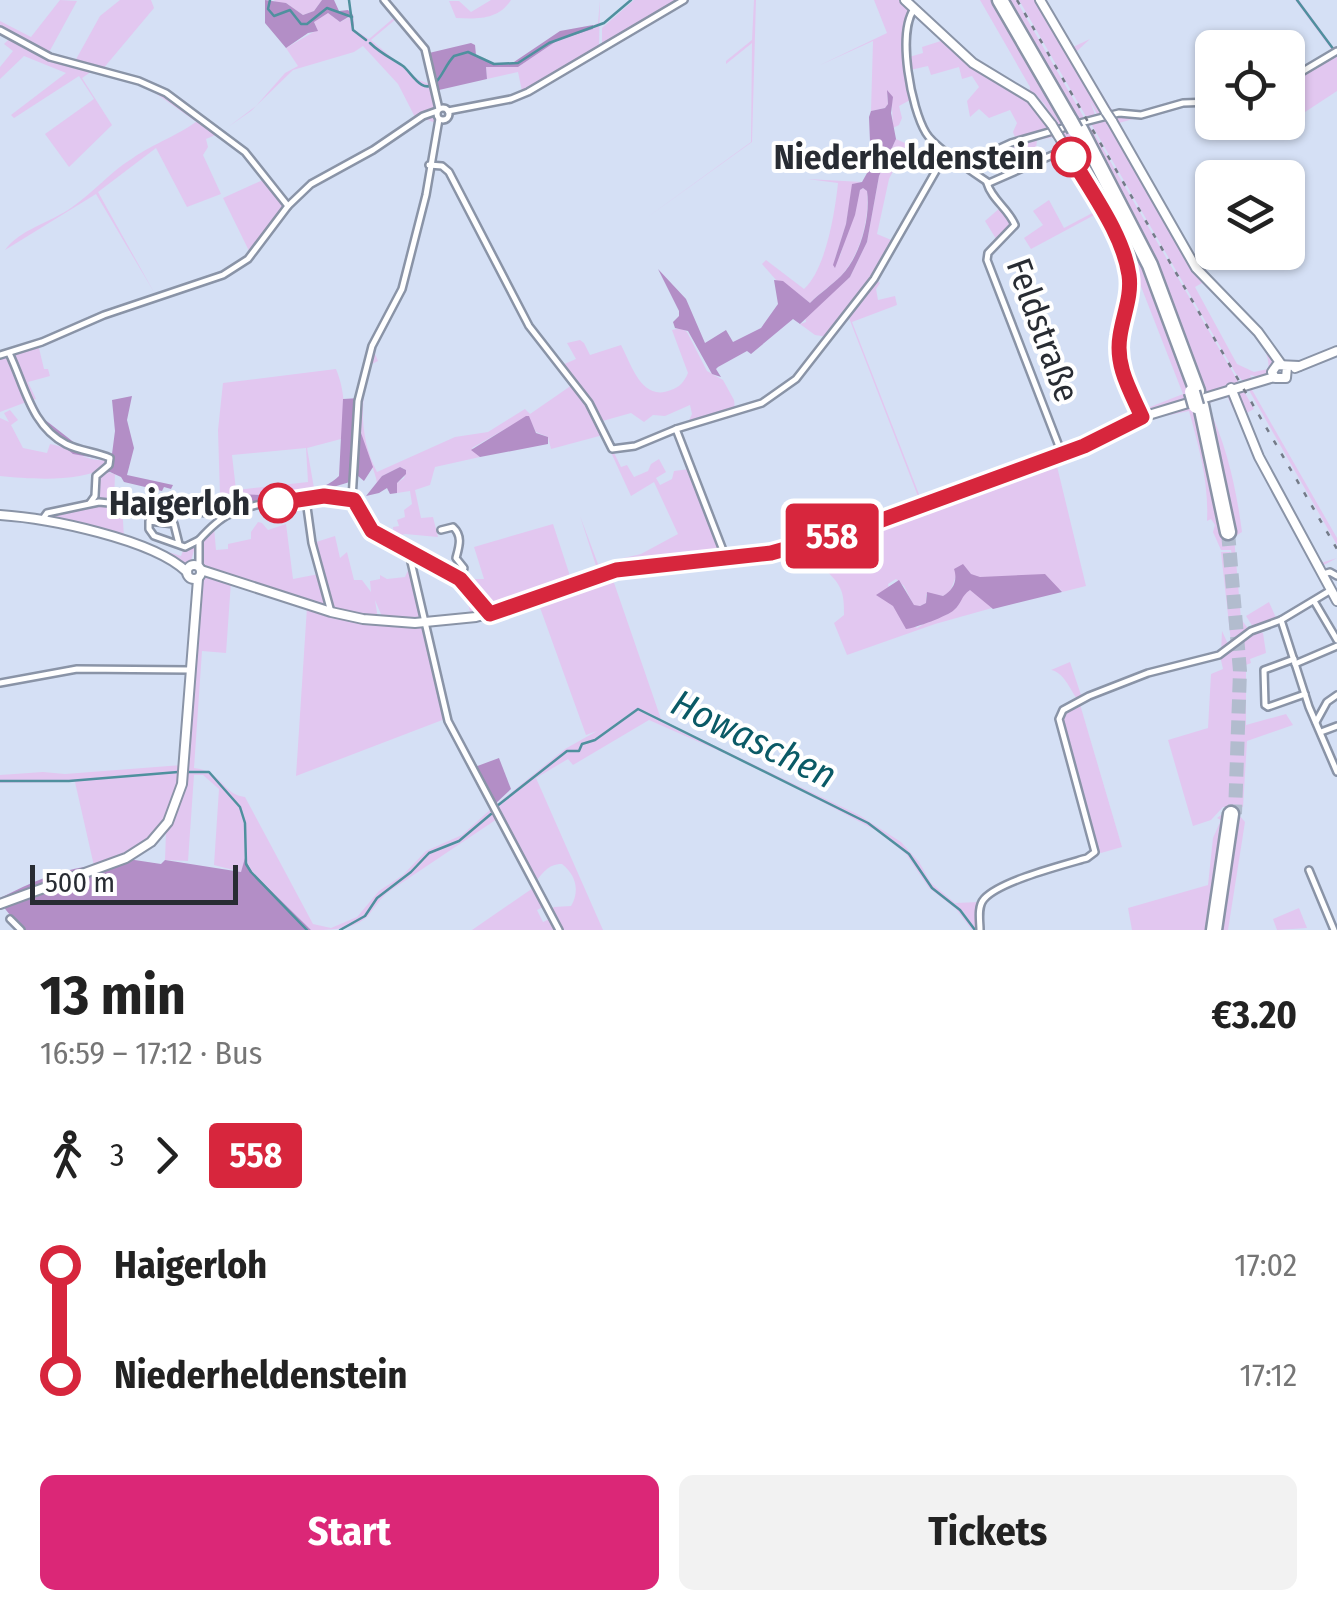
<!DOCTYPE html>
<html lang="en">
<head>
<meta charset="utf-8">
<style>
	body { margin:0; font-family:"Fira Sans Condensed",sans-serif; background:#f2f2f2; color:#222; height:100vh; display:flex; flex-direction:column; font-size:38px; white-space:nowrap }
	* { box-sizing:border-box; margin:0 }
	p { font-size:32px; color:#767676 }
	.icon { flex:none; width:55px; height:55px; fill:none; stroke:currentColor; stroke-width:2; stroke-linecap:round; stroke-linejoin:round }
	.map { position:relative; height:930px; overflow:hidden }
	.sheet { display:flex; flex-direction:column; background:#fff; flex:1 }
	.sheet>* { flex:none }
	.badge { padding:0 20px; border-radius:8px; font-size:35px; line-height:65px }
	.fabs { position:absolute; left:1195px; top:30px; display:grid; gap:20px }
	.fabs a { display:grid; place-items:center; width:110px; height:110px; border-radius:15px; background:#fff; box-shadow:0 2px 8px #0004; font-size:50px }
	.scale { position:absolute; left:30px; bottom:25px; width:208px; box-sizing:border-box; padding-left:10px; border:5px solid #282c33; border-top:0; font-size:28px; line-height:35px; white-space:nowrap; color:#282c33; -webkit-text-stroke:8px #fff; paint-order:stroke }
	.map>.badge { position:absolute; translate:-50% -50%; box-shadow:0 0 0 5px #fff }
	.legs { display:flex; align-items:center; gap:15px; height:110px; padding:0 40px; font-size:32px }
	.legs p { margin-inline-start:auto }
	.head { display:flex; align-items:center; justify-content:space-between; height:170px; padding:0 40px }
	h1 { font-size:55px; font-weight:700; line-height:75px }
	.button { display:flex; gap:20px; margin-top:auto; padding:20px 40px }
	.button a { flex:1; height:115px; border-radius:15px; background:#db2777; color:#fff; font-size:40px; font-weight:700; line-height:115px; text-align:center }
	.button a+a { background:#f2f2f2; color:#222 }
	ul { padding:0 40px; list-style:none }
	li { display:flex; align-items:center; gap:35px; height:110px; font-size:38px }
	li i { display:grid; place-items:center; width:15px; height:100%; margin:0 12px; background:currentColor }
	li i::after { content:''; width:25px; height:25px; margin:-12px; border:8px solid; border-radius:50%; background:#fff }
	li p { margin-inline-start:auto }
	li:first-child i { background:linear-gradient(#0000 50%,currentColor 0) }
	li:last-child i { background:linear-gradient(currentColor 50%,#0000 0) }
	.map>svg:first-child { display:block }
</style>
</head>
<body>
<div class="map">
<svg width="1337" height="930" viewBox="0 0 1337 930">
	<rect width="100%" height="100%" fill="#d5e0f5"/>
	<!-- green -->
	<g fill="#e2c7f0" fill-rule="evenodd">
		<polygon points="60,0 77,1 47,56 74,63 100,16 120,0 151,0 154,8 102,70 184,100 180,104 198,119 195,121 144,85 92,71 82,78 112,125 69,167 45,134 94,99 79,76 14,118 11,115 66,73 24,56 0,79 0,67 13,51 4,44 12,36 0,30 0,21 31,37"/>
		<polygon points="274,0 322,0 314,11 303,15 286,3 276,3"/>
		<path d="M491 0H511C498 20 478 19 456 18L449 1H459L471 12Z"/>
		<polygon points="600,0 599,47 522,91 518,72 487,79 486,67 518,67 558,40 593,29 593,25 598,23"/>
		<polygon points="634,0 678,0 602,45 602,28"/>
		<polygon points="754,0 756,0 752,142 645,219 751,142 752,43 726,64 726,61 752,40"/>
		<polygon points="874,0 901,0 909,11 906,29 912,99 899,106 902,118 899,125 893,128 892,107 887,92 888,104 885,108 871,111 873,41 818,66 887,33"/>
		<polygon points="980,0 996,0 1103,183 1135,249 1126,252 1045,105 1036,95 1029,95 1030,87"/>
		<polygon points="1008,0 1016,0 1086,121 1080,122"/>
		<path d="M1019 0H1043L1073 47 1090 39 1076 52 1112 110 1142 112 1140 117 1119 123 1193 258 1212 283 1262 331 1283 360 1296 363 1306 360 1304 362 1259 377 1250 375 1252 379 1244 382 1236 374 1090 122 1100 120 1090 101 1096 117 1088 120ZM1202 283C1221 303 1274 340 1268 369L1254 372 1237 364 1195 287Z"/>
		<polygon points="1295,0 1299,0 1337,52 1337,91 1305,112 1288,92 1288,80 1334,53"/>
		<path d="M328 13 340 22 350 17 352 28 369 39 396 16 427 56 436 108 416 119 398 84 363 46 354 52 293 70 251 111 228 127 256 106 285 73 298 66 286 48 317 30 314 21ZM396 19 423 54 429 84 419 80 371 40Z"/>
		<polygon points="944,40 955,53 957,51 1033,102 1063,147 1061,151 1054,137 1037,140 1036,148 1006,161 1000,149 1016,140 1013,132 1017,123 1010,110 989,118 979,109 970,117 967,101 979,87 972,76 962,79 959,67 931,75 928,66 910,70 909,57 923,53 922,47"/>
		<polygon points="432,116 437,124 425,194 401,288 369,348 365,364 368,344 397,294 422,197 435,123 424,118 371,152 424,117"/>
		<path d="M200 119 220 133 206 139 208 147 203 155 221 194 187 207 156 148 98 192 155 294 96 194 5 250C19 230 51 222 71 208 93 193 110 172 133 158 156 142 176 137 200 119Z"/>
		<polygon points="1088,123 1239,383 1201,395 1081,125"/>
		<polygon points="896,139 907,144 889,179 877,234 896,242 875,280 880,283 876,289 878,300 895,296 897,305 852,322 922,502 1060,453 921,504 849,318 854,307 828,337 815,335 800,324 806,322 805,316 850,277 867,242 879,176"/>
		<polygon points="1066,152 1100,212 1031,249 1024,238 1043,225 1033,211 1049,200 1064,228 1096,211 1063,154"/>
		<polygon points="265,179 285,209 251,255 223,198"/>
		<path d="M807 179 862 182 853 184 846 224 835 259 840 256 860 190 863 188 867 191C870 218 860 255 841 276 832 285 819 293 810 303L783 282 777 281 762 264 766 260 804 289C826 269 835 212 838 183Z"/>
		<polygon points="1001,207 1014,225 998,242 985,221"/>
		<polygon points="1136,251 1172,337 1190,398 1143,413 1137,404 1141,403 1145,409 1183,394 1140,284 1131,286 1126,254"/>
		<path d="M681 328 687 332 707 371 723 380 734 400 735 410 687 425 692 414 690 405 665 416 653 415 644 422 631 413 599 422 621 467 627 465 634 477 648 471 651 464 659 459 666 472 656 478 660 485 672 479 674 471 689 469 722 550 737 555 726 560 611 574 661 719 657 718 859 815 901 842 919 862 931 883 955 903 980 902V930H972L956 909 929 888 906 854 877 831 758 768 649 720 573 765 568 759 536 778 603 930H472L533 888 545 906 537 910 543 922 552 918 555 921 550 911 554 907 571 906C580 891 576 875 562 864 547 864 543 874 534 883L493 807 565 749 597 731 586 735 538 602 496 615 427 626 496 614 537 600 493 611 479 599 487 612 471 616 463 583 477 596 463 579H484L474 547 553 524 572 582 598 572 580 516 598 564 641 554 678 534 654 482 631 496 603 435 551 449 548 437 536 432 528 416 472 448 480 457 435 467 430 485 415 490 421 518 433 517 438 537 405 534 394 537 393 527 399 526 397 520 405 517 404 510 412 504 410 491 397 493V483L404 478 406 470 400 467 382 476 377 483C375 470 368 460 364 446 356 419 358 371 375 354L378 361 370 365C360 401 359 437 377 472L455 437 488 432 525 409 530 414 572 385 584 396 560 366 576 359 567 343 580 340 584 343 590 355 621 345C632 366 642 402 671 390 680 387 684 382 688 373L672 330Z"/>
		<polygon points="38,344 44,369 48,369 50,376 28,382 36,399 30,401 11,353"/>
		<polygon points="6,355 29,401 0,412 0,356"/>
		<path d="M336 369C345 390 346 416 341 439L307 448 314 488 285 494 239 496 236 492 220 496 218 430 223 383ZM306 448 308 482 236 490 232 455Z"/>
		<polygon points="1272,381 1251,388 1337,538 1337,545 1246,385"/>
		<path d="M1241 386 1254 409 1245 414 1275 480 1321 563 1337 558 1322 566 1259 464 1227 396 1207 404C1227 446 1236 487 1242 532L1234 537 1241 619 1249 630 1221 653 1222 631 1228 644 1231 642 1221 552H1230L1233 562 1231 550H1221L1213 532 1215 525 1211 519 1207 521C1209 483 1199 447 1189 411L1140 421 1111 436 1110 445 1109 437 1142 418 1192 403 1217 514 1215 518 1221 533 1226 534 1203 399Z"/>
		<path d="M10 410 18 420 11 425 23 448 47 453 50 444C70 447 84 462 106 460L108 466C81 483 31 479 0 476V418L9 422 4 413Z"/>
		<path d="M1055 458 1086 586 1062 592 1060 589 935 624 847 655 834 623 844 615C844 607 844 597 841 590 833 569 804 564 829 541L944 500 947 503 949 498ZM956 576 963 594 948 614 935 617 917 628C897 617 893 606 888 584L896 579 904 586 914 606H920L926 603V594L943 596 950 592Z"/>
		<polygon points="101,471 115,474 114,502 105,501 97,495 95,482"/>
		<polygon points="86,504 122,504 124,538 181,556 184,548 196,543 191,561 185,564 46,519 47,513"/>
		<polygon points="258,522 262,523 268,530 286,524 293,579 319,574 313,543 335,536 340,558 347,552 354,580 362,580 371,592 370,581 380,579 380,575 387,579 405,577 409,568 407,562 411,561 423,620 383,619 375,600 378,619 333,609 323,586 330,608 202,568 200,541 214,527 216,550 228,549 228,544 251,539 251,532"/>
		<path d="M206 577 231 582 226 653 202 651 194 768C221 770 223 795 245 797L313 924 331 928 357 917 379 891 403 875 426 851 462 835 491 809 497 819 391 890C380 898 376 906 368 916 354 930 331 930 311 930L251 871 246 858 241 872 214 865 219 789 203 775H194L188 861 165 860 166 832 155 842 164 830 188 768 185 766 200 579Z"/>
		<polygon points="1269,602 1277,620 1253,627 1246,616"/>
		<polygon points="307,607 423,624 445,719 296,776"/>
		<polygon points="1253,631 1263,633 1266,653 1250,659 1251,663 1246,665 1246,725 1286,714 1293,725 1247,741 1243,807 1223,807 1211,820 1193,826 1168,740 1208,728 1211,674 1223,669 1220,656 1237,645 1240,651 1240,643"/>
		<path d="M1070 662 1082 698 1078 700C1070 690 1064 672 1051 670Z"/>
		<polygon points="1079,701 1122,847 1101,853 1097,851 1060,719 1061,714"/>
		<path d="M182 765C179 780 178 799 172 813 157 844 124 858 94 866L75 782 0 783V775L43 772 65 774Z"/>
		<polygon points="1228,810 1218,833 1224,838 1210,930 1132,930 1128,908 1208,885 1213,838 1221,820 1217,818"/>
		<polygon points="1237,813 1245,822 1228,930 1221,930 1237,837"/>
		<polygon points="1299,908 1307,928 1277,930 1273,919"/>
	</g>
	<!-- forest -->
	<g fill="#b38ec6">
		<polygon points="265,0 286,3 303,15 314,11 322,0 334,0 339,11 348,10 353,15 354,29 350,16 340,22 328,13 314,22 318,31 308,33 286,48 265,23"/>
		<polygon points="593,25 593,29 558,40 518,67 486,67 487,79 439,90 429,53 471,43 475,45 476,55 495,64 511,64 560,31"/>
		<path d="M887 90 893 97 891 113 896 139 879 176 867 242 850 277 800 324 793 319 751 354 747 351 718 367 716 369 721 377 712 374 688 331 675 328 673 322 679 316V311L658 269 686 299 705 343 726 330 733 342 761 328 778 304 774 280 783 281 810 303C820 293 832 285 841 276 860 257 871 217 867 191L863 188 860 190 855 215 835 268 833 265 846 224 852 184 862 182 871 166 869 117 871 111 885 108 888 104Z"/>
		<polygon points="132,396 127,420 134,448 127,475 173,485 171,489 164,487 162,491 124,482 121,477 110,472 99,474 108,468 106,460 73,454 42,429 44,419 76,444 112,454 115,431 112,400"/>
		<path d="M360 398V430L373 467 364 481 358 476 353 481 320 491 318 496 244 508 239 496 242 494C271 496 317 498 339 476L343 399Z"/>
		<polygon points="526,416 529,416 536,433 548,437 548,444 480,457 471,450"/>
		<polygon points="400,467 406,470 406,474 397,483 397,493 390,494 387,488 379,493 366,496 382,476"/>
		<path d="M963 564 971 574 980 577 1045 574 1062 592 993 609 970 590C961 596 962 603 954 610 948 616 915 628 906 629L893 606 876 595 899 580 914 605 920 606 926 603 927 592 943 596C953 590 958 581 954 569Z"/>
		<polygon points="499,758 511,789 493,806 472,768"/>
		<polygon points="245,858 251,871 311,930 22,930 2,905 128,859 161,864 165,860 241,872"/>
		<path d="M94 866 0 902V898C31 883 59 869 94 866Z"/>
	</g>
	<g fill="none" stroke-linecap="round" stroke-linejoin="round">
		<!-- stream -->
		<g stroke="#4f909e" stroke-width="2.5">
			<polyline points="270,0 268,9 274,16 290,10 301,24 307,24 327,8 352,17"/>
			<polyline points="349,0 353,30 366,40"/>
			<polyline points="1297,0 1334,50"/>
			<path d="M370 43C380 53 391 58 403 66 411 72 422 95 435 83 442 77 446 64 454 56L468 52 494 64 518 63 549 43 604 23 631 0"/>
			<polyline points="187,772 209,772 240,807 245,823 246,864 251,872 307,930"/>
			<polyline points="0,781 69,781 178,772"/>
			<polyline points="497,806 567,751 579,751 582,744 595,740 638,709 868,823 909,854 932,888 960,910 975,930"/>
			<polyline points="340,930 365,916 377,898 411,872 429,853 459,841 491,814"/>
		</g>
		<!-- motorway-tunnel -->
		<polyline stroke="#b2bcce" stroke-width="14" stroke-dasharray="14 7" stroke-linecap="butt" points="1228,532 1240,671 1235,814"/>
		<defs>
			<g id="minor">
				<polyline points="384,0 425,49 439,109"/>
				<path d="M914 9C897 34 911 108 926 133 934 147 974 173 989 183L1066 149"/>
				<polyline points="0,30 50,57 139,81 166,93 245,152 288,206"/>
				<polyline points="1288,80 1337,51"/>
				<circle cx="443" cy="114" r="6"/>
				<polyline points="448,111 511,99 528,92 684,0"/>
				<polyline points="1080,123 1119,113 1141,115 1183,103 1212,102"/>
				<polyline points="965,164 1011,143 1070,126"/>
				<polyline points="429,165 442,166 449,172 529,326 589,403 612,449 635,446 676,429 726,558"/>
				<path d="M987 183C992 200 1008 208 1015 225L988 253 987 260 1062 454"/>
				<path d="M9 353C25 386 31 426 66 444 80 451 97 452 110 458L109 465 96 476 95 496 90 503"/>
				<polyline points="0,355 42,342 104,315 223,275 248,259 288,206 311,184 373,150 423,116 437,111"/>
				<polyline points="676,429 762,403 796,379 874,279 937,169 949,154"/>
				<polyline points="352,499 358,401 372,346 402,289 426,195 439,119"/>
				<polyline points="306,500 312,543 331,612"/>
				<polyline points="42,520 47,513 99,502 227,515"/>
				<path d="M441 530 453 527C463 536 459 547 456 558L464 568 460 579"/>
				<polyline points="179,544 174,524 149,521 149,529 154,536 185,547 199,540"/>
				<polyline points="408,549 448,721 559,930"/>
				<path d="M199 567V540C208 530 219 519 230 514 265 498 315 496 352 499L372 531 460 579 490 613"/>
				<polyline points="1323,574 1330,572 1337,576"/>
				<polyline points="1314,601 1337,640"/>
				<polyline points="1281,620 1309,707 1337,772"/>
				<polyline points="1294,659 1264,670 1265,705 1268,707 1305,694"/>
				<polyline points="1295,664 1337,646"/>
				<polyline points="0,683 77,669 190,670"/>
				<polyline points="1316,722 1327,702 1337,695"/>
				<polyline points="1321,732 1337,726"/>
				<polyline points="1309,870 1334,930"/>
				<polyline points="10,919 21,930"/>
				<path d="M980 930C980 921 977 907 984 899 1000 881 1063 865 1087 858L1095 852 1059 719 1063 710 1089 696 1148 673 1219 655 1251 631 1281 620 1331 590"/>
			</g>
			<g id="tertiary">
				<polyline points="905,0 973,63 1031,98 1052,125"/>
				<polyline points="1040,0 1106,112"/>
				<polyline points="1112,121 1196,268 1258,332 1281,364"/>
				<path d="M1058 135C1079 170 1124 235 1129 274 1132 295 1124 315 1120 335 1115 366 1130 390 1142 417"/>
				<polyline points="1287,367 1286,378 1275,378 1272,372 1277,365 1299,366"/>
				<polyline points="1295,368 1337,351"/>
				<polyline points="1231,388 1259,457 1337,601"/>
				<path d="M0 515C47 518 153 539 187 572"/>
				<circle cx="194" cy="572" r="7"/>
				<polyline points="201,570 331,612 363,619 415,623 476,617 517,606 607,572 771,553 861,528 1084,446 1142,417 1274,377"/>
				<polyline points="0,904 126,858 151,842 168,822 182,784 198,579"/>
			</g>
			<g id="motorway">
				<polyline points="1000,0 1070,121"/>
				<polyline points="1080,129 1150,265 1197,391"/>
				<polyline points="1201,405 1228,532"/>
				<polyline points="1214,930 1231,814"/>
			</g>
		</defs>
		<!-- minor casing -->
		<use href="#minor" stroke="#8a94a7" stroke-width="10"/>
		<!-- tertiary casing -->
		<use href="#tertiary" stroke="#8a94a7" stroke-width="12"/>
		<!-- motorway casing -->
		<use href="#motorway" stroke="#8a94a7" stroke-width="19"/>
		<!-- minor -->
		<use href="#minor" stroke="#fff" stroke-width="5"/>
		<!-- tertiary -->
		<use href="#tertiary" stroke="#fff" stroke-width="8"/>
		<!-- motorway -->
		<use href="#motorway" stroke="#fff" stroke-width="14"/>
		<!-- rail -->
		<polyline stroke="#747b88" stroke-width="2.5" stroke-dasharray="5 10" stroke-linecap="butt" points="1017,0 1337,549"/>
		<defs>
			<g id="tertiary-bridge">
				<polyline points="1106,112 1112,121"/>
				<polyline points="1052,125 1058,135"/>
			</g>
			<g id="motorway-bridge">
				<polyline points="1070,121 1075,130"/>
				<polyline points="1192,392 1196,406"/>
			</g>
		</defs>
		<!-- tertiary-bridge casing -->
		<use href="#tertiary-bridge" stroke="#8a94a7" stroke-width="12" stroke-linecap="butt"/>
		<!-- motorway-bridge casing -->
		<use href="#motorway-bridge" stroke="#8a94a7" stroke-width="19" stroke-linecap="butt"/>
		<!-- tertiary-bridge -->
		<use href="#tertiary-bridge" stroke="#fff" stroke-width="8"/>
		<!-- motorway-bridge -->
		<use href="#motorway-bridge" stroke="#fff" stroke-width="14"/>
	</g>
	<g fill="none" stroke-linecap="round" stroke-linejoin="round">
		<defs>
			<path id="line-1" d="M278 503 324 496 354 500 372 531 460 579 490 614 616 570 771 553 860 528 1084 446 1142 417C1130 390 1115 366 1120 336 1123 315 1132 296 1129 275 1123 234 1091 192 1071 157"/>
		</defs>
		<!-- line-1 casing -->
		<use href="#line-1" stroke="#fff" stroke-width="22"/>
		<!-- line-1 -->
		<use href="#line-1" stroke="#d7263d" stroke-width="15"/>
	</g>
	<!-- markers -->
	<g fill="#fff" stroke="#d7263d" stroke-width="5">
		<circle cx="1071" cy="157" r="18"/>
		<circle cx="278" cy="503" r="18"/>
	</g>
	<g text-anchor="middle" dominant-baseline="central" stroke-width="8" stroke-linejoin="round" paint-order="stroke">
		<!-- stop labels -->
		<g font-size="35" font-weight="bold" fill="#282c33" stroke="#fff" text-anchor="end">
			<text x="1044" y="157">Niederheldenstein</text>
			<text x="250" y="503">Haigerloh</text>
		</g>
		<!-- street labels -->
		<g font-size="35" fill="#282c33" stroke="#fff">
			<text transform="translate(1043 330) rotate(70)">Feldstraße</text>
		</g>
		<!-- water labels -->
		<g font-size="38" font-style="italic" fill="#0a5a66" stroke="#fff">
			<text transform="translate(754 739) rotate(26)">Howaschen</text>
		</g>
	</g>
</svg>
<div class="fabs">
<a><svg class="icon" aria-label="locate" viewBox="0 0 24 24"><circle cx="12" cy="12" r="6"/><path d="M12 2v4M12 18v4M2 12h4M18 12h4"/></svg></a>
<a><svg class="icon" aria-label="layers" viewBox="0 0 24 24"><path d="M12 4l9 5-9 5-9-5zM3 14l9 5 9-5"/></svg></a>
</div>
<div class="scale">500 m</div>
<b class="badge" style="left:832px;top:536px;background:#d7263d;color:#fff">558</b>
</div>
<section class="sheet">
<div class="head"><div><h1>13 min</h1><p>16:59 – 17:12 · Bus</p></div><b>€3.20</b></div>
<div class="legs"><svg class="icon" aria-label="walk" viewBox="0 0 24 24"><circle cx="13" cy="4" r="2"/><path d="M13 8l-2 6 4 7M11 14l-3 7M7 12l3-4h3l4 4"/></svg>3<svg class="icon" aria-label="forward" viewBox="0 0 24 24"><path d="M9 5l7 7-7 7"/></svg><b class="badge" style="background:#d7263d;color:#fff">558</b></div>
<ul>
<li><i style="color:#d7263d"></i><b>Haigerloh</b><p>17:02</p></li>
<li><i style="color:#d7263d"></i><b>Niederheldenstein</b><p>17:12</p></li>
</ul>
<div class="button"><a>Start</a><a>Tickets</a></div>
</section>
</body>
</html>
